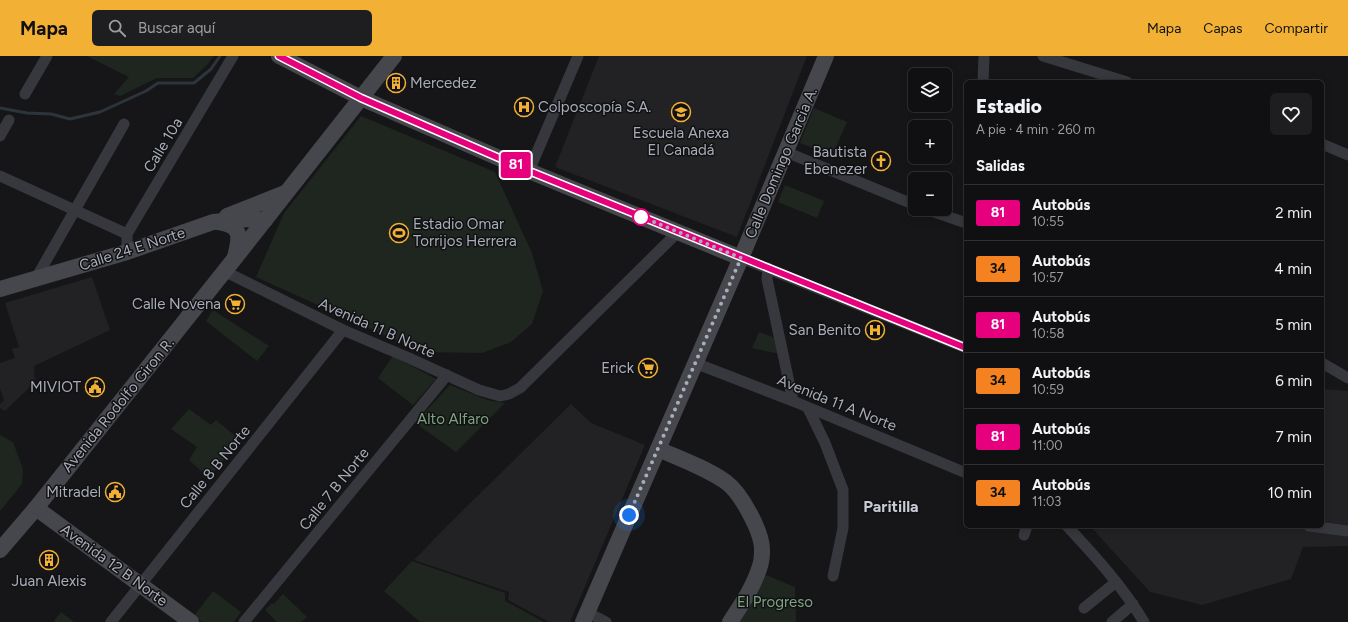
<!DOCTYPE html>
<html lang="es">
<head>
<meta charset="utf-8">
<style>
	body { margin:0; font-family:Figtree,sans-serif; background:#1e1e20; color:#f1f3f6; height:100vh; display:flex; flex-direction:column; font-size:15px; white-space:nowrap }
	* { box-sizing:border-box; margin:0 }
	p { font-size:13px; color:#9c9d9f }
	.icon { flex:none; width:22px; height:22px; fill:none; stroke:currentColor; stroke-width:2; stroke-linecap:round; stroke-linejoin:round }
	.map { position:relative; flex:1; overflow:hidden }
	.side { position:absolute; left:964px; top:24px; width:360px; height:448px; display:flex; flex-direction:column; background:#101012; border-radius:6px; box-shadow:0 2px 10px #0003,0 0 0 1px #303032 }
	.side>* { flex:none }
	.badge { padding:0 8px; border-radius:3px; font-size:14px; line-height:26px }
	.tools { position:absolute; left:908px; top:12px; display:grid; gap:8px }
	.tools a { display:grid; place-items:center; width:44px; height:44px; border-radius:6px; background:#101012; box-shadow:0 2px 10px #0003,0 0 0 1px #303032; font-size:20px }
	.you { position:absolute; width:20px; height:20px; margin:-10px; border:3px solid #fff; border-radius:50%; background:#1a73e8; box-shadow:0 0 0 6px #1a73e833 }
	.map>.badge { position:absolute; translate:-50% -50%; box-shadow:0 0 0 2px #fff }
	h2 { padding:0 12px; font-size:15px; line-height:36px }
	.round { display:grid; place-items:center; flex:none; width:42px; height:42px; border-radius:6px; background:#1e1e20 }
	.headline { display:flex; align-items:center; justify-content:space-between; height:68px; padding:0 12px }
	h1 { font-size:19px; font-weight:800; line-height:30px }
	ul { padding:0; list-style:none }
	li { display:flex; align-items:center; gap:12px; height:56px; padding:0 12px; border-top:1px solid #303032 }
	li div { flex:1 }
	li b { display:block; font-size:15px }
	li em { font-style:normal }
	li .badge { min-width:44px; font-weight:700; text-align:center }
	header { display:flex; align-items:center; gap:24px; box-sizing:border-box; height:56px; padding:0 20px; background:#f2b134; color:#111 }
	header strong { font-size:19px }
	nav { display:flex; gap:22px; margin-inline-start:auto; font-size:14px }
	.search { width:280px; height:36px; background:#1e1e20; display:flex; align-items:center; gap:10px; box-sizing:border-box; padding:0 14px; border-radius:6px; color:#9c9d9f; font-size:15px }
	.map>svg:first-child { display:block }
</style>
</head>
<body>
<header>
<strong>Mapa</strong>
<div class="search"><svg class="icon" aria-label="search" viewBox="0 0 24 24"><circle cx="10" cy="10" r="6"/><path d="M15 15l6 6"/></svg>Buscar aquí</div>
<nav><a>Mapa</a><a>Capas</a><a>Compartir</a></nav>
</header>
<div class="map">
<svg width="1348" height="566" viewBox="0 0 1348 566">
	<rect width="100%" height="100%" fill="#161618"/>
	<!-- built -->
	<g fill="#222225">
		<polygon points="599,0 807,0 737,181 555,111"/>
		<polygon points="92,221 110,274 34,310 35,326 5,355 0,352 0,348 4,345 0,332 0,307 15,302 12,293 19,291 5,247"/>
		<polygon points="1322,333 1348,335 1348,490 1303,491 1291,523 1202,549 1150,536 1090,470 1322,470"/>
		<polygon points="571,348 591,367 645,389 570,566 549,566 508,544 509,536 414,504 448,469"/>
	</g>
	<!-- green -->
	<g fill="#1e261f">
		<polygon points="87,0 214,0 207,9 193,22 157,22 120,40 114,38 129,21"/>
		<polygon points="814,52 847,66 832,100 800,87"/>
		<polygon points="361,60 495,116 532,197 543,235 532,268 511,286 482,297 422,296 256,221 284,157"/>
		<polygon points="785,129 824,145 817,162 778,146"/>
		<polygon points="213,254 269,290 257,305 206,265"/>
		<polygon points="759,276 778,283 780,298 752,292"/>
		<polygon points="393,300 436,323 413,349 378,322"/>
		<polygon points="450,329 487,344 505,347 456,396 415,367"/>
		<polygon points="189,353 211,369 216,364 240,384 209,422 189,404 197,391 171,373"/>
		<polygon points="0,379 13,386 23,413 22,428 0,455"/>
		<polygon points="412,505 505,537 505,545 544,566 420,566 384,535"/>
		<polygon points="766,519 795,531 796,566 737,566"/>
		<polygon points="213,535 241,556 234,566 202,566 194,560"/>
		<polygon points="283,538 307,561 301,566 277,566 265,554 272,547 274,548"/>
		<polygon points="61,556 74,566 55,566 54,565"/>
	</g>
	<g fill="none" stroke-linecap="round" stroke-linejoin="round">
		<!-- stream -->
		<polyline stroke="#2c353c" stroke-width="3" points="0,52 27,57 51,58 70,63 100,56 146,35 158,27 194,27 211,13 220,0"/>
		<!-- street -->
		<g stroke="#37383d" stroke-width="11">
			<polyline points="1043,0 1127,26"/>
			<polyline points="983,26 984,0"/>
			<polyline points="25,38 47,0"/>
			<polyline points="0,80 9,64"/>
			<polyline points="1322,88 1348,99"/>
			<polyline points="786,96 915,149"/>
			<polyline points="529,115 578,0"/>
			<polyline points="0,120 127,178"/>
			<polyline points="926,153 966,167"/>
			<polyline points="127,196 127,178 233,0"/>
			<polyline points="741,202 966,292"/>
			<polyline points="768,212 767,223 793,345"/>
			<polyline points="224,215 343,274 409,302 479,334 500,340 509,338 520,332 678,176"/>
			<polyline points="35,224 124,68"/>
			<polyline points="695,307 793,345 966,417"/>
			<polyline points="1322,307 1348,322"/>
			<polyline points="808,352 825,387 843,434 843,472 833,520"/>
			<path d="M1067 470C1095 500 1123 531 1144 566"/>
			<polyline points="1309,470 1348,475"/>
			<polyline points="1024,479 1027,470"/>
			<polyline points="1084,552 1116,526"/>
			<polyline points="587,556 606,566"/>
			<polyline points="111,566 343,274"/>
			<polyline points="244,566 447,319"/>
			<polyline points="1112,566 1133,548"/>
		</g>
		<!-- secondary -->
		<g stroke="#45474d" stroke-width="16">
			<polyline points="279,0 361,42 529,115 741,202"/>
			<polyline points="227,160 285,137"/>
			<path d="M218 166C243 169 240 182 235 201"/>
			<polyline points="0,233 127,196 213,166 244,163 265,164"/>
			<path d="M658 393C681 403 706 412 726 426 741 437 763 477 762 495 762 501 761 508 759 513 753 532 741 549 730 566"/>
			<polyline points="36,452 191,566"/>
			<polyline points="0,494 36,452 235,202 394,0"/>
			<polyline points="583,566 741,202 826,0"/>
		</g>
	</g>
	<g fill="none" stroke-linecap="round" stroke-linejoin="round">
		<defs>
			<polyline id="line" points="279,0 361,42 529,115 966,292"/>
		</defs>
		<!-- line casing -->
		<use href="#line" stroke="#fff" stroke-width="9"/>
		<!-- line -->
		<use href="#line" stroke="#e6007e" stroke-width="6"/>
		<!-- walk -->
		<polyline stroke="#a8adb8" stroke-width="4" stroke-dasharray="0 7.2" points="629,459 741,202 637,159 641,161"/>
	</g>
	<!-- icons -->
	<defs>
		<symbol id="building-ring" viewBox="-11 -11 22 22"><circle r="9.5" fill="#111113" stroke="#f2b134" stroke-width="1.5"/><path d="M-4-6H4V6H1V3H-1V6H-4ZM-2.5-4.3h1.7v1.8h-1.7ZM.8-4.3h1.7v1.8H.8ZM-2.5-1h1.7V.8h-1.7ZM.8-1h1.7V.8H.8Z" fill="#f2b134"/></symbol>
		<symbol id="hospital-ring" viewBox="-11 -11 22 22"><circle r="9.5" fill="#111113" stroke="#f2b134" stroke-width="1.5"/><path d="M-5-5h3v3.5h4V-5h3V5h-3V1.5h-4V5h-3Z" fill="#f2b134"/></symbol>
		<symbol id="school-ring" viewBox="-11 -11 22 22"><circle r="9.5" fill="#111113" stroke="#f2b134" stroke-width="1.5"/><path d="M0-5L7-2L0 1L-7-2ZM-4 1L0 2.5L4 1V4Q0 6-4 4Z" fill="#f2b134"/></symbol>
		<symbol id="church-ring" viewBox="-11 -11 22 22"><circle r="9.5" fill="#111113" stroke="#f2b134" stroke-width="1.5"/><path d="M-1.2-6h2.4v3.5h3.3v2.4h-3.3V6h-2.4V-.1h-3.3v-2.4h3.3Z" fill="#f2b134"/></symbol>
		<symbol id="stadium-ring" viewBox="-11 -11 22 22"><circle r="9.5" fill="#111113" stroke="#f2b134" stroke-width="1.5"/><path d="M0-5a6.5 5 0 1 0 0 10a6.5 5 0 1 0 0-10ZM-3.5-1.8h7v3.6h-7Z" fill="#f2b134"/></symbol>
		<symbol id="supermarket-ring" viewBox="-11 -11 22 22"><circle r="9.5" fill="#111113" stroke="#f2b134" stroke-width="1.5"/><path d="M-6-5.5h2.5l.6 2H6L4.5 2H-2.5L-4.4-4H-6ZM-1.5 3.2a1.3 1.3 0 1 0 .1 0ZM3 3.2a1.3 1.3 0 1 0 .1 0Z" fill="#f2b134"/></symbol>
		<symbol id="civic-ring" viewBox="-11 -11 22 22"><circle r="9.5" fill="#111113" stroke="#f2b134" stroke-width="1.5"/><path d="M-.6-6.5H3V-4.5H.6V-3L4-1V1h2V6H-6V1h2V-1L-.6-3ZM-1.2 2.5V6h2.4V2.5Z" fill="#f2b134"/></symbol>
	</defs>
	<g fill-rule="evenodd">
		<use href="#building-ring" x="385" y="16" width="22" height="22"/>
		<use href="#hospital-ring" x="513" y="40" width="22" height="22"/>
		<use href="#school-ring" x="670" y="45" width="22" height="22"/>
		<use href="#church-ring" x="870" y="94" width="22" height="22"/>
		<use href="#stadium-ring" x="388" y="166" width="22" height="22"/>
		<use href="#supermarket-ring" x="224" y="237" width="22" height="22"/>
		<use href="#hospital-ring" x="864" y="263" width="22" height="22"/>
		<use href="#supermarket-ring" x="637" y="301" width="22" height="22"/>
		<use href="#civic-ring" x="84" y="320" width="22" height="22"/>
		<use href="#civic-ring" x="104" y="425" width="22" height="22"/>
		<use href="#building-ring" x="38" y="493" width="22" height="22"/>
	</g>
	<!-- markers -->
	<circle fill="#fff" stroke="#e6007e" stroke-width="2" cx="641" cy="161" r="8"/>
	<g text-anchor="middle" dominant-baseline="central" stroke-width="3" stroke-linejoin="round" paint-order="stroke">
		<!-- poi labels -->
		<g font-size="15" fill="#a8adb8" stroke="#111113" text-anchor="end">
			<text x="410" y="27" text-anchor="start">Mercedez</text>
			<text x="538" y="51" text-anchor="start">Colposcopía S.A.</text>
			<text x="681" y="77" text-anchor="middle">Escuela Anexa<tspan x="681" dy="17">El Canadá</tspan></text>
			<text x="867" y="96">Bautista<tspan x="867" dy="17">Ebenezer</tspan></text>
			<text x="413" y="168" text-anchor="start">Estadio Omar<tspan x="413" dy="17">Torrijos Herrera</tspan></text>
			<text x="221" y="248">Calle Novena</text>
			<text x="861" y="274">San Benito</text>
			<text x="634" y="312">Erick</text>
			<text x="81" y="331">MIVIOT</text>
			<text x="101" y="436">Mitradel</text>
			<text x="49" y="525" text-anchor="middle">Juan Alexis</text>
		</g>
		<!-- street labels -->
		<g font-size="15" fill="#a8adb8" stroke="#111113">
			<text transform="translate(163 89) rotate(-59)">Calle 10a</text>
			<text transform="translate(781 107) rotate(-67)">Calle Domingo Garcia A.</text>
			<text transform="translate(132 193) rotate(-18)">Calle 24 E Norte</text>
			<text transform="translate(377 272) rotate(24)">Avenida 11 B Norte</text>
			<text transform="translate(837 347) rotate(22)">Avenida 11 A Norte</text>
			<text transform="translate(118 349) rotate(-51)">Avenida Rodolfo Giron R.</text>
			<text transform="translate(215 411) rotate(-51)">Calle 8 B Norte</text>
			<text transform="translate(334 433) rotate(-51)">Calle 7 B Norte</text>
			<text transform="translate(114 509) rotate(36)">Avenida 12 B Norte</text>
		</g>
		<!-- park labels -->
		<g font-size="15" fill="#7fa381" stroke="#111113">
			<text x="453" y="363">Alto Alfaro</text>
			<text x="775" y="546">El Progreso</text>
		</g>
		<!-- neighbourhood labels -->
		<g font-size="16" font-weight="bold" fill="#c9ccd4" stroke="#111113">
			<text x="891" y="450">Paritilla</text>
		</g>
	</g>
</svg>
<div class="tools">
<a><svg class="icon" aria-label="layers" viewBox="0 0 24 24"><path d="M12 4l9 5-9 5-9-5zM3 14l9 5 9-5"/></svg></a>
<a>+</a>
<a>−</a>
</div>
<div class="you" style="left:629px;top:459px"></div>
<b class="badge" style="left:516px;top:109px;background:#e6007e;color:#fff">81</b>
<section class="side">
<div class="headline"><div><h1>Estadio</h1><p>A pie · 4 min · 260 m</p></div><a class="round"><svg class="icon" aria-label="heart" viewBox="0 0 24 24"><path d="M12 20l-8-8c-3-5 5-10 8-4 3-6 11-1 8 4z"/></svg></a></div>
<h2>Salidas</h2>
<ul>
<li><span class="badge" style="background:#e6007e;color:#fff">81</span><div><b>Autobús</b><p>10:55</p></div><em>2 min</em></li>
<li><span class="badge" style="background:#f58220;color:#111">34</span><div><b>Autobús</b><p>10:57</p></div><em>4 min</em></li>
<li><span class="badge" style="background:#e6007e;color:#fff">81</span><div><b>Autobús</b><p>10:58</p></div><em>5 min</em></li>
<li><span class="badge" style="background:#f58220;color:#111">34</span><div><b>Autobús</b><p>10:59</p></div><em>6 min</em></li>
<li><span class="badge" style="background:#e6007e;color:#fff">81</span><div><b>Autobús</b><p>11:00</p></div><em>7 min</em></li>
<li><span class="badge" style="background:#f58220;color:#111">34</span><div><b>Autobús</b><p>11:03</p></div><em>10 min</em></li>
</ul>
</section>
</div>
</body>
</html>
